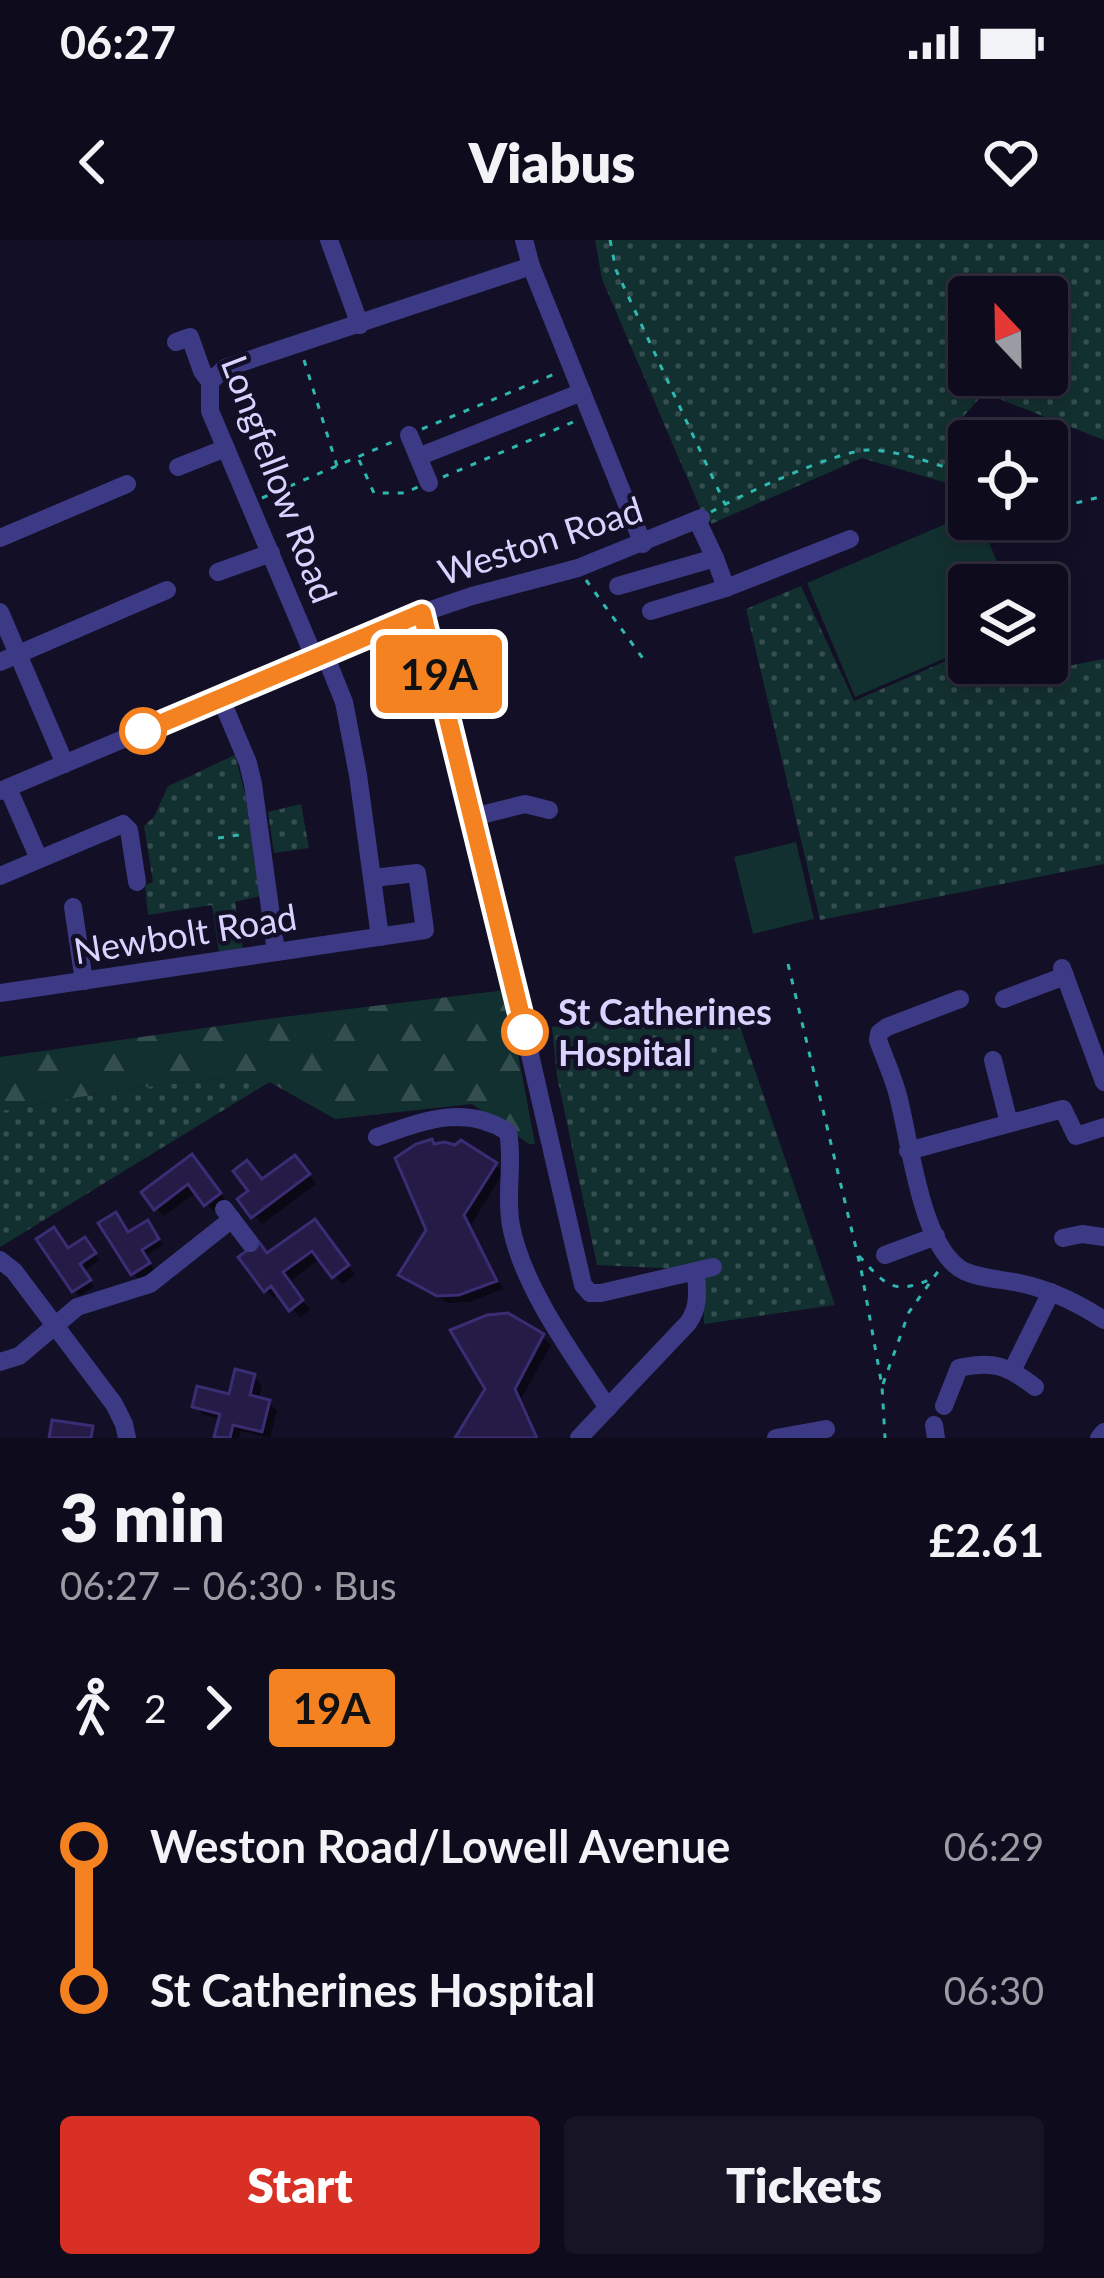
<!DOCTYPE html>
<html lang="en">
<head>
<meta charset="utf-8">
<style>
	body { margin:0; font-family:Lato,sans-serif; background:#171425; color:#f1f3f6; height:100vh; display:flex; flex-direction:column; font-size:45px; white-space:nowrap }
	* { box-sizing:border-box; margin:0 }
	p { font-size:39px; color:#9b9ba3 }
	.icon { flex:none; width:66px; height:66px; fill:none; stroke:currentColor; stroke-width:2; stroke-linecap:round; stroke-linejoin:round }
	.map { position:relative; height:1198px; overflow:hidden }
	.side { display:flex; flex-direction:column; background:#0e0b1c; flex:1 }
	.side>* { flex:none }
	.badge { padding:0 24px; border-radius:9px; font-size:42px; line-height:78px }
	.needle { width:78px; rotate:338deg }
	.buttons { position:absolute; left:948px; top:36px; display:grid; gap:24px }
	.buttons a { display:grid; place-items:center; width:120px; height:120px; border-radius:12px; background:#0e0b1c; box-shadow:0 6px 18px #0003,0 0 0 3px #2e2b3b; font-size:60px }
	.map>.badge { position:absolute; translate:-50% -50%; box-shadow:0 0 0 6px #fff }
	.legs { display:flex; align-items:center; gap:18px; height:132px; padding:0 60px; font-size:39px }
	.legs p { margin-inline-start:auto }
	.head { display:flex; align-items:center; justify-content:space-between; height:204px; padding:0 60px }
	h1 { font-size:66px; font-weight:800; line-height:90px }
	.action { display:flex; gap:24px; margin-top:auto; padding:24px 60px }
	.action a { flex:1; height:138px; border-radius:12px; background:#d93025; color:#fff; font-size:48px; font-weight:800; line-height:138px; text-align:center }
	.action a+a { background:#171425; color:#f1f3f6 }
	ul { padding:0 60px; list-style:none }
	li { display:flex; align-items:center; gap:42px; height:144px; font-size:45px }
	li i { display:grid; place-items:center; width:18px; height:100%; margin:0 15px; background:currentColor }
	li i::after { content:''; width:30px; height:30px; margin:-15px; border:9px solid; border-radius:50%; background:#0e0b1c }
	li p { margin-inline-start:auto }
	li:first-child i { background:linear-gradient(#0000 50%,currentColor 0) }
	li:last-child i { background:linear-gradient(currentColor 50%,#0000 0) }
	.status { display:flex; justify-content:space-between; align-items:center; height:84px; padding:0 60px; background:#0e0b1c; direction:ltr }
	.status svg { height:33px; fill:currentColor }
	header { display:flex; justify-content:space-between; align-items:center; height:156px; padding:0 60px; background:#0e0b1c; font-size:54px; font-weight:800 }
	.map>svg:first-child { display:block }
</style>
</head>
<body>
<div class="status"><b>06:27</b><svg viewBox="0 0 49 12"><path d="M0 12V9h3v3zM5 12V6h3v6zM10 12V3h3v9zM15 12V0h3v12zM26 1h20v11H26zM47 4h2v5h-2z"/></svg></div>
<header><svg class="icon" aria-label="back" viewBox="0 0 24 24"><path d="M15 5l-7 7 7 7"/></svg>Viabus<svg class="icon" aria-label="heart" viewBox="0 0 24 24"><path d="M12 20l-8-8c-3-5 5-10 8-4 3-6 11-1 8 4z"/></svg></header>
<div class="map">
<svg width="1104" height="1198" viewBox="0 0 1104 1198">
	<defs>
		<pattern id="green-dots" width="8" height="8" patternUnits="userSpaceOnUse" patternTransform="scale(3)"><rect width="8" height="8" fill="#12302f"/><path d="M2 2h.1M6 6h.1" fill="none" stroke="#344d4e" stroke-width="1.8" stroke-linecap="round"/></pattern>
		<pattern id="forest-firs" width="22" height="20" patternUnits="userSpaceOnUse" patternTransform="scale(3)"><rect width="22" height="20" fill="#12302f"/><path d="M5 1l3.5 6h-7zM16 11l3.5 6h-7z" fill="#344d4e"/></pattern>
	</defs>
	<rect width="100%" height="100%" fill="#130f26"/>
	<!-- green -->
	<g fill="url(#green-dots)" fill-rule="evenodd">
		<path d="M595 0H1104V200L984 153 963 177 960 247 862 218 711 284 706 271 701 270 602 39ZM969 57H1047V135H969Z"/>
		<polygon points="801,346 854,461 969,411 969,423 1004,423 1010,437 1104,419 1104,624 820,680 746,369"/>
		<path d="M235 515 245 554 260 656 235 662 243 709 219 712 212 665 148 675 145 645 153 642 144 586 154 577 168 546C192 536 212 525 235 515Z"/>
		<polygon points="301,564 309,608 274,613 268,572"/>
		<polygon points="733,766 835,1065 704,1084 702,1030 597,1025 557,836 552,787"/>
		<polygon points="249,835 271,841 0,1007 0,871 126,849"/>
	</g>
	<!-- forest -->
	<polygon fill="url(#forest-firs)" points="506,750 535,904 529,904 472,864 335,879 266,840 249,835 126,849 0,871 0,817 283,777"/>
	<!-- pitch -->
	<g fill="#12302f">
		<polygon points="969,274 969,279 979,279 1007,345 969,345 969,408 855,457 807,343"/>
		<polygon points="796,602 814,679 753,694 734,617"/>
	</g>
	<!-- shadow -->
	<g fill="#0007">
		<polygon points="435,907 495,925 503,933 471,985 503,1049 469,1062 448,1063 410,1043 402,1035 429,990"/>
		<polygon points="200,926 227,962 214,972 197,952 164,976 156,968"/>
		<polygon points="303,927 316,944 262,984 241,959 263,942"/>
		<polygon points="153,989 163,1005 145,1016 154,1030 139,1039 134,1033 129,995"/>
		<polygon points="323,991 355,1035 342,1044 321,1018 289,1042 310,1070 300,1077 280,1054 274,1058 266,1050 269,1016"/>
		<polygon points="90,1007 99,1020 84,1031 94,1047 80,1056 74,1051 69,1011"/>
		<polygon points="542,1096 551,1105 521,1159 539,1198 458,1198 488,1149"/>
		<polygon points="254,1137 262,1146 258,1160 269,1163 277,1171 270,1198 241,1191 239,1198 220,1198 217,1196 222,1179 204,1175 195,1166 231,1158"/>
	</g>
	<!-- building -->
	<g fill="#241b47" stroke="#3b2d73" stroke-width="3">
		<polygon points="432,899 434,904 445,902 455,905 461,900 497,923 464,975 497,1041 459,1055 437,1056 398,1035 426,990 395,918 416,904"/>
		<polygon points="192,914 221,953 204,966 188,944 154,970 141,952"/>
		<polygon points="295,915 310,934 251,978 237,959 248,951 233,931 247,920 262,939"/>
		<polygon points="116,972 128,992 148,980 159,999 142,1010 150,1023 131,1035 98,983"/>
		<polygon points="315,979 349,1025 332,1038 312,1011 283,1032 303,1060 289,1071 271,1046 264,1052 238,1017 259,1002 267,1013"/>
		<polygon points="54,987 68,1008 85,997 96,1013 80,1024 91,1040 72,1052 36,999"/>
		<polygon points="508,1073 544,1094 515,1149 537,1198 455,1198 485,1149 450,1090 487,1075"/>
		<polygon points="235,1129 255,1134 250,1155 270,1160 262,1192 233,1185 230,1198 214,1197 220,1174 192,1167 197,1146 229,1154"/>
		<polygon points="52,1180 93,1186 91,1198 49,1198"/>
	</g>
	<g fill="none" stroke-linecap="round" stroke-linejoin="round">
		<!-- path -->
		<g stroke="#2fb8b0" stroke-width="3" stroke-dasharray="6 9" stroke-linecap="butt">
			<polyline points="610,0 616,30 725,264"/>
			<polyline points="304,120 337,226"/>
			<polyline points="422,189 557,133"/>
			<polyline points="359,220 374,253 404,253 418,247"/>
			<polyline points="443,237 578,180"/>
			<polyline points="262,258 397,200"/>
			<polyline points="1047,259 1072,264 1104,256"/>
			<path d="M711 272C738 256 841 209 869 210 903 211 937 225 969 235"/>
			<polyline points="586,340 644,420"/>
			<polyline points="218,598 246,594"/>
			<polyline points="788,724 861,1029 882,1146 885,1198"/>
			<path d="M859 1016C885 1044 892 1056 931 1039"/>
			<polyline points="883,1144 909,1072 939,1030"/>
		</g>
		<!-- minor -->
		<g stroke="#3d3a85" stroke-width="18">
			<polyline points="329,0 360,85"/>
			<polyline points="524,0 531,26 643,304"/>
			<polyline points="176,102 190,97 202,131 210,142 210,171 315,419"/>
			<polyline points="210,142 225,128 531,26"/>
			<polyline points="409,195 429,243"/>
			<polyline points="418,217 582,152"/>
			<polyline points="178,227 226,208"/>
			<polyline points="697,280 715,318 726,348"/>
			<polyline points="0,298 127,244"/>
			<polyline points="218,332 271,313"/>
			<polyline points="618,346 715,318"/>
			<polyline points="651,371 726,348 850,299"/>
			<polyline points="0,372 65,524"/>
			<polyline points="422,373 528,806 583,1045 590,1053 601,1053 713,1027"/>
			<polyline points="325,415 344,462 358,535 380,697"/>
			<polyline points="0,422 167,350"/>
			<polyline points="221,459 248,523 253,544 276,712"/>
			<polyline points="8,548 39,619"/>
			<polyline points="0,551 422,373 472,356 578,328 701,278"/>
			<polyline points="473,577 525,564 549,570"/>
			<polyline points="0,636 123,584 129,590 137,642"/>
			<polyline points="73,667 84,741"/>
			<polyline points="1062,728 1104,842"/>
			<polyline points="0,753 425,690 417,633 373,638"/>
			<path d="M960 759 887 787 879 793 878 800C884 817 892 834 897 852 910 897 920 1009 964 1031 981 1039 1001 1039 1019 1043 1049 1049 1078 1063 1104 1080"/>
			<polyline points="1004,759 1065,736"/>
			<polyline points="993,820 1009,883"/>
			<path d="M377 897C421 882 464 863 508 892 514 923 505 954 511 986 523 1048 573 1115 608 1168"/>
			<polyline points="908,911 1063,869 1076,896 1104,887"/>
			<polyline points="224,969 250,1003"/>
			<polyline points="1063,998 1082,994 1104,997"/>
			<polyline points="885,1015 936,996"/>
			<polyline points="0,1020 14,1031 114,1164 124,1184 127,1198"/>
			<polyline points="0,1122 19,1116 77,1067 150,1044 232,979"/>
			<polyline points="1012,1131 1051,1052"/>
			<path d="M944 1166 959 1128C993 1120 1008 1126 1035 1147"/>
			<polyline points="934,1185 936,1198"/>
			<path d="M579 1198 688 1083C700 1066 697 1051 696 1032"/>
			<polyline points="776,1198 826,1189"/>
			<polyline points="1099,1198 1104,1192"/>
		</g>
	</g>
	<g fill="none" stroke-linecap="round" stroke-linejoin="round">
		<defs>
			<polyline id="line-1" points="143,491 422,373 525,792"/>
		</defs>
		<!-- line-1 casing -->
		<use href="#line-1" stroke="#fff" stroke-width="27"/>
		<!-- line-1 -->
		<use href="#line-1" stroke="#f58220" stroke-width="18"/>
	</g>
	<!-- markers -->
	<g fill="#fff" stroke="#f58220" stroke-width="6">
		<circle cx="143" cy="491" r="21"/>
		<circle cx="525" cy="792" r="21"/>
	</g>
	<g text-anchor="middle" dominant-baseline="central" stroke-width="9" stroke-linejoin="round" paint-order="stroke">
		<!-- street labels -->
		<g font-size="36" fill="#d9d4ff" stroke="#130f26">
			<text transform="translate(280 239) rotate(69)">Longfellow Road</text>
			<text transform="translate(540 300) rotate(-18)">Weston Road</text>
			<text transform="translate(185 693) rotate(-9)">Newbolt Road</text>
		</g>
		<!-- stop labels -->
		<g font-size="36" font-weight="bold" fill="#d9d4ff" stroke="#130f26" text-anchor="start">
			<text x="558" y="771">St Catherines<tspan x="558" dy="41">Hospital</tspan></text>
		</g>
	</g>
</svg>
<div class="buttons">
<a><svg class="needle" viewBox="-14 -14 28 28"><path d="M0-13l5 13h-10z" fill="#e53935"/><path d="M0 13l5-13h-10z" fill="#9b9ba3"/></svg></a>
<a><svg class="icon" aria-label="locate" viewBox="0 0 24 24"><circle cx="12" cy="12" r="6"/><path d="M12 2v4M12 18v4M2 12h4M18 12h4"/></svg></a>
<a><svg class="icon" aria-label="layers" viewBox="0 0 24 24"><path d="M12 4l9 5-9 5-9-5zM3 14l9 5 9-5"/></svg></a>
</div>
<b class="badge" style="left:439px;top:434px;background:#f58220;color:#111">19A</b>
</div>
<section class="side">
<div class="head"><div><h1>3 min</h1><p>06:27 – 06:30 · Bus</p></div><b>£2.61</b></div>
<div class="legs"><svg class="icon" aria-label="walk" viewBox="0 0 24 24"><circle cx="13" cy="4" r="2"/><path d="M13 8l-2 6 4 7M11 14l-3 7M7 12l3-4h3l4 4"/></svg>2<svg class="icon" aria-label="forward" viewBox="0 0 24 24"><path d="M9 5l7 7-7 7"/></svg><b class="badge" style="background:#f58220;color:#111">19A</b></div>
<ul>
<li><i style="color:#f58220"></i><b>Weston Road/Lowell Avenue</b><p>06:29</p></li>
<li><i style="color:#f58220"></i><b>St Catherines Hospital</b><p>06:30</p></li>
</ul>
<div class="action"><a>Start</a><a>Tickets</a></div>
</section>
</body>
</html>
